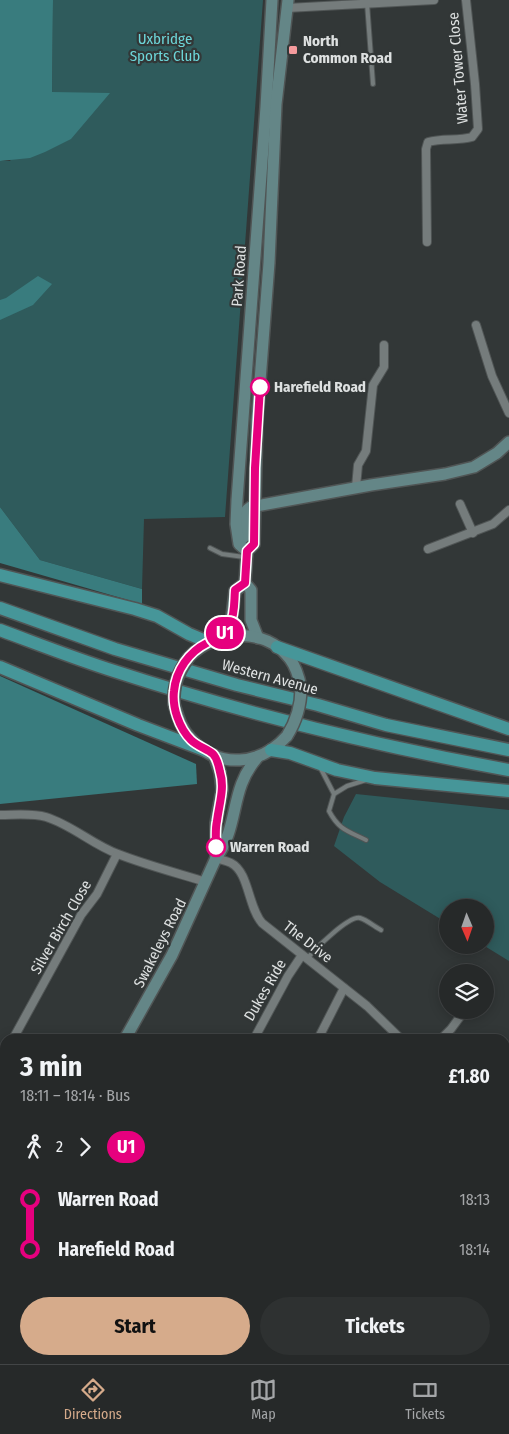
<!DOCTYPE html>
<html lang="en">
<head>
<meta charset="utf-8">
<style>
	body { margin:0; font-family:"Fira Sans Condensed",sans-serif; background:#2e3131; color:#f1f3f6; height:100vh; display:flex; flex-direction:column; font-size:19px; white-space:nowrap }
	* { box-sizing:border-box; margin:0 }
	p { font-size:16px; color:#a4a6a8 }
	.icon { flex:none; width:28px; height:28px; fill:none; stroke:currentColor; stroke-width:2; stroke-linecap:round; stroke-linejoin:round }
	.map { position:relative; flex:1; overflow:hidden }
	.drawer { position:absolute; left:0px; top:1034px; width:510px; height:331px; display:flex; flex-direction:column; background:#262929; border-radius:15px 15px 0 0; box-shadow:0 2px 12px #0003,0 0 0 1px #424546 }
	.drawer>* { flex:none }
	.badge { padding:0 10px; border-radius:16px; font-size:18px; line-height:32px }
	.needle { width:32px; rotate:178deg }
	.controls { position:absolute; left:439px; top:899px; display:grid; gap:10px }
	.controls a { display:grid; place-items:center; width:55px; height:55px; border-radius:50%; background:#262929; box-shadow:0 2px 12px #0003,0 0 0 1px #424546; font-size:25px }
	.map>.badge { position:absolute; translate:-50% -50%; box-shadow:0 0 0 2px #fff }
	.legs { display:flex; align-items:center; gap:8px; height:55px; padding:0 20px; font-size:16px }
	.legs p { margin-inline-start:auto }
	.headline { display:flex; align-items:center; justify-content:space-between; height:85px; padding:0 20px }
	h1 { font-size:28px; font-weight:700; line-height:38px }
	.primary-button { display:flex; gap:10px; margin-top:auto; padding:10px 20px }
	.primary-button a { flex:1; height:58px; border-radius:30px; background:#d6ab8b; color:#111; font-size:20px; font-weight:700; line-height:58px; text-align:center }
	.primary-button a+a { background:#2e3131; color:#f1f3f6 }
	ul { padding:0 20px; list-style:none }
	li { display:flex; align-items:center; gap:18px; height:50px; font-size:19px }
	li i { display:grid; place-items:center; width:8px; height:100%; margin:0 6px; background:currentColor }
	li i::after { content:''; width:12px; height:12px; margin:-6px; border:4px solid; border-radius:50%; background:#262929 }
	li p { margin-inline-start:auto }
	li:first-child i { background:linear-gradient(#0000 50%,currentColor 0) }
	li:last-child i { background:linear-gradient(currentColor 50%,#0000 0) }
	.dock { display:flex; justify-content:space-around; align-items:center; height:70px; border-top:1px solid #424546; background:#262929; font-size:14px; color:#a4a6a8 }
	.dock a { display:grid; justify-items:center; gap:2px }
	.dock .selected { color:#d6ab8b }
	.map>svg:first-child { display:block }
</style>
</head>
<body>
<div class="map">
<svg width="509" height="1364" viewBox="0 0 509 1364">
	<rect width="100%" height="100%" fill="#323737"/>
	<!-- green -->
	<g fill="#2f5b5c">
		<polygon points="53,0 263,0 225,517 144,519 142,589 40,560 0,507 0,161 10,161 52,92"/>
		<polygon points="356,794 509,810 509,961 483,945 485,945 485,908 448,908 447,923 380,882 334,846 344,817"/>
		<polygon points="509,1185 509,1364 472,1364 472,1360 505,1360 505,1204"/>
	</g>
	<!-- forest -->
	<g fill="#397c7e">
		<polygon points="0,0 53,0 52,92 110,93 71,139 45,152 30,158 0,161"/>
		<polygon points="38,276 52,284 33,305 0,320 0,300 6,298"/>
		<polygon points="0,507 40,560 142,589 142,604 0,563"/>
		<polygon points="0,676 196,764 197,784 0,804"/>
	</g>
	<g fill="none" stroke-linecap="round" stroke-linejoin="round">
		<defs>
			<g id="service">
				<polyline points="367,3 373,84"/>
				<polyline points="210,548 222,554 244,557"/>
				<polyline points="320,767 334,794"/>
				<path d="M366 780 347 786 334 794 329 811C339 830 348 831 366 840"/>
				<path d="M307 959C314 950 349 915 360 918 367 920 375 927 381 930"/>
			</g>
			<g id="minor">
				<polyline points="287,8 434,0"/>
				<path d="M427 242 426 149 428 142C443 138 458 141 472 137L478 129 475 84 466 0"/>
				<polyline points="476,325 492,376 509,413"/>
				<polyline points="356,487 358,465 366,451 373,385 384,367 384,345"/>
				<polyline points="460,504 473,533"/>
				<polyline points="428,549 493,524 509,510"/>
				<path d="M0 815C15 815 32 813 46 817 72 825 93 845 118 854 146 865 177 873 206 882"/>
				<path d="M216 858C221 860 227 861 231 863 249 872 248 907 262 923L367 1006 401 1039"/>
				<polyline points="13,1039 81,915 97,894 117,854"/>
				<polyline points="254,1039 288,976 302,955"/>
				<polyline points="318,1039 344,988"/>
				<polyline points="441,1039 451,1029 465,1010"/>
				<polyline points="0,1062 5,1053"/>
				<polyline points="0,1192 5,1188"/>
				<polyline points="103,1364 105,1360"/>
				<polyline points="308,1364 309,1360"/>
			</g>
			<g id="secondary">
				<polyline points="239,540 244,537 247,510 251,507 371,485 445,474 474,467 497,453 509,442"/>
				<polyline points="247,551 239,544 236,524 237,500 266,107 272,0"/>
				<polyline points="219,638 231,624 235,591 245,583"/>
				<polyline points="258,638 251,620 251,590 245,583 247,551 254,544 257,420 269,263 276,104 288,0"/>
				<path d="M189 657C215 630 265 626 290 659 296 667 299 677 301 688"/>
				<path d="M174 704C178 717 181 729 191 739 219 770 261 765 287 736"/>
				<polyline points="214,755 220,772 222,790 216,823 216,858"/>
				<path d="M125 1039 172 955 216 858C240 825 229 790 257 758"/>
				<polyline points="0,1258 5,1250"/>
			</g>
			<g id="trunk">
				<polyline points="0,575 135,609 157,616 189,634 208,642"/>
				<polyline points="0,608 115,649 237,685 318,705 386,725 509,750"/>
				<path d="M0 630C38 644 76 659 114 671 243 713 376 746 509 770"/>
				<polyline points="277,647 509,729"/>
				<polyline points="0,667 138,725 204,750"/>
				<polyline points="271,750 290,753 337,770 375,778 509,791"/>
			</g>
		</defs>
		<!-- service casing -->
		<use href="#service" stroke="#505555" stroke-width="6"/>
		<!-- minor casing -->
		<use href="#minor" stroke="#505555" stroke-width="10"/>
		<!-- secondary casing -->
		<use href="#secondary" stroke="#505555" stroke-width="14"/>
		<!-- trunk casing -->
		<use href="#trunk" stroke="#505555" stroke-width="15"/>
		<!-- service -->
		<use href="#service" stroke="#757c7c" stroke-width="4"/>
		<!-- minor -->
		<use href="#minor" stroke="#757c7c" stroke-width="8"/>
		<!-- secondary -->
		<use href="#secondary" stroke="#648687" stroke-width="11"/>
		<!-- trunk -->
		<use href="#trunk" stroke="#469699" stroke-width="12"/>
		<defs>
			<g id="secondary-bridge">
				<path d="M174 704C173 685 178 672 189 657"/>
				<path d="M287 736C297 720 301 706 301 688"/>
			</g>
		</defs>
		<!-- secondary-bridge casing -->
		<use href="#secondary-bridge" stroke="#505555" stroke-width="14" stroke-linecap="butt"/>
		<!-- secondary-bridge -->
		<use href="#secondary-bridge" stroke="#648687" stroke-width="11"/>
	</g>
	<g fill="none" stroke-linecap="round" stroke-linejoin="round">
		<defs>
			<path id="line-1" d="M216 847C216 839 215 829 217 821 219 804 225 788 220 772 219 767 217 758 213 754 207 749 197 746 191 740 179 728 172 707 174 691 176 670 189 652 207 643 217 637 225 636 230 624 235 614 234 602 235 590L245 583 247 551 254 544 255 468 260 387"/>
		</defs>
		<!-- line-1 casing -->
		<use href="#line-1" stroke="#fff" stroke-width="11"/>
		<!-- line-1 -->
		<use href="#line-1" stroke="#e6007e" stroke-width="8"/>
	</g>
	<!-- markers -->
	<rect fill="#f59b9d" stroke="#323737" stroke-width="2" x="288" y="45" width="10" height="10" rx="2.5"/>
	<g fill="#fff" stroke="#e6007e" stroke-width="2.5">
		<circle cx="260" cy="387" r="9"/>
		<circle cx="216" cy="847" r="9"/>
	</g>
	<g text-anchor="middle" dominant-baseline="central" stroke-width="4.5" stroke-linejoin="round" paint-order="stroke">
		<!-- park labels -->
		<g font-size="15" fill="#6dd6d9" stroke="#323737">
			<text x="165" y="39">Uxbridge<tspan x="165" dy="17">Sports Club</tspan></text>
		</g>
		<!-- poi labels -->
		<g font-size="15" font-weight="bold" fill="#dee1e1" stroke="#323737" text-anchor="start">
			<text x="303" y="41">North<tspan x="303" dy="17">Common Road</tspan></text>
		</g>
		<!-- street labels -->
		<g font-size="15" fill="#dee1e1" stroke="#323737">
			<text transform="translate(458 68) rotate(-95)">Water Tower Close</text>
			<text transform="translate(239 276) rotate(-86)">Park Road</text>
			<text transform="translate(270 677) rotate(15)">Western Avenue</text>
			<text transform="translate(61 927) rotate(-60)">Silver Birch Close</text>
			<text transform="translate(308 942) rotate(38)">The Drive</text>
			<text transform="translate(160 943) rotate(-63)">Swakeleys Road</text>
			<text transform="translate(265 990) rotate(-60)">Dukes Ride</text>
		</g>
		<!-- stop labels -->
		<g font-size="15" font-weight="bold" fill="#dee1e1" stroke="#323737" text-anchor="start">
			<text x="274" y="387">Harefield Road</text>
			<text x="230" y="847">Warren Road</text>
		</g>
	</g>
</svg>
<div class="controls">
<a><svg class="needle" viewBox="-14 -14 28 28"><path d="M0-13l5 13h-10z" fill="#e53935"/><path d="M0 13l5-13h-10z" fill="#a4a6a8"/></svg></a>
<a><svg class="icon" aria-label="layers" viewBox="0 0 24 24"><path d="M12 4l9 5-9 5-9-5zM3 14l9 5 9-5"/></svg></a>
</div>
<b class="badge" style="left:225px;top:633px;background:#e6007e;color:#fff">U1</b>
<section class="drawer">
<div class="headline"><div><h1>3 min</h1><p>18:11 – 18:14 · Bus</p></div><b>£1.80</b></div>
<div class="legs"><svg class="icon" aria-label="walk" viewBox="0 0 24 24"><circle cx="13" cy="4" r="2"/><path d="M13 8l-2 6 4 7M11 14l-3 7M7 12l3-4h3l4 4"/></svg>2<svg class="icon" aria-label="forward" viewBox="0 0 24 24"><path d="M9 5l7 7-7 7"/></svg><b class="badge" style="background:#e6007e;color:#fff">U1</b></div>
<ul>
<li><i style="color:#e6007e"></i><b>Warren Road</b><p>18:13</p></li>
<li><i style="color:#e6007e"></i><b>Harefield Road</b><p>18:14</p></li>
</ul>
<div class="primary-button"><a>Start</a><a>Tickets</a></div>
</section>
</div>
<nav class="dock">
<a class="selected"><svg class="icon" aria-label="directions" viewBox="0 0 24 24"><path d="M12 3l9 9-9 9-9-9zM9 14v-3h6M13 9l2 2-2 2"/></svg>Directions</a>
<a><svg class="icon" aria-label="map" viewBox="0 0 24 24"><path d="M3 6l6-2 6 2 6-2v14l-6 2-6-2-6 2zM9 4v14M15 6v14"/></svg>Map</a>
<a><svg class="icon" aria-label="tickets" viewBox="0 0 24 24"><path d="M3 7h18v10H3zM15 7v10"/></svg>Tickets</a>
</nav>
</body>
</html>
